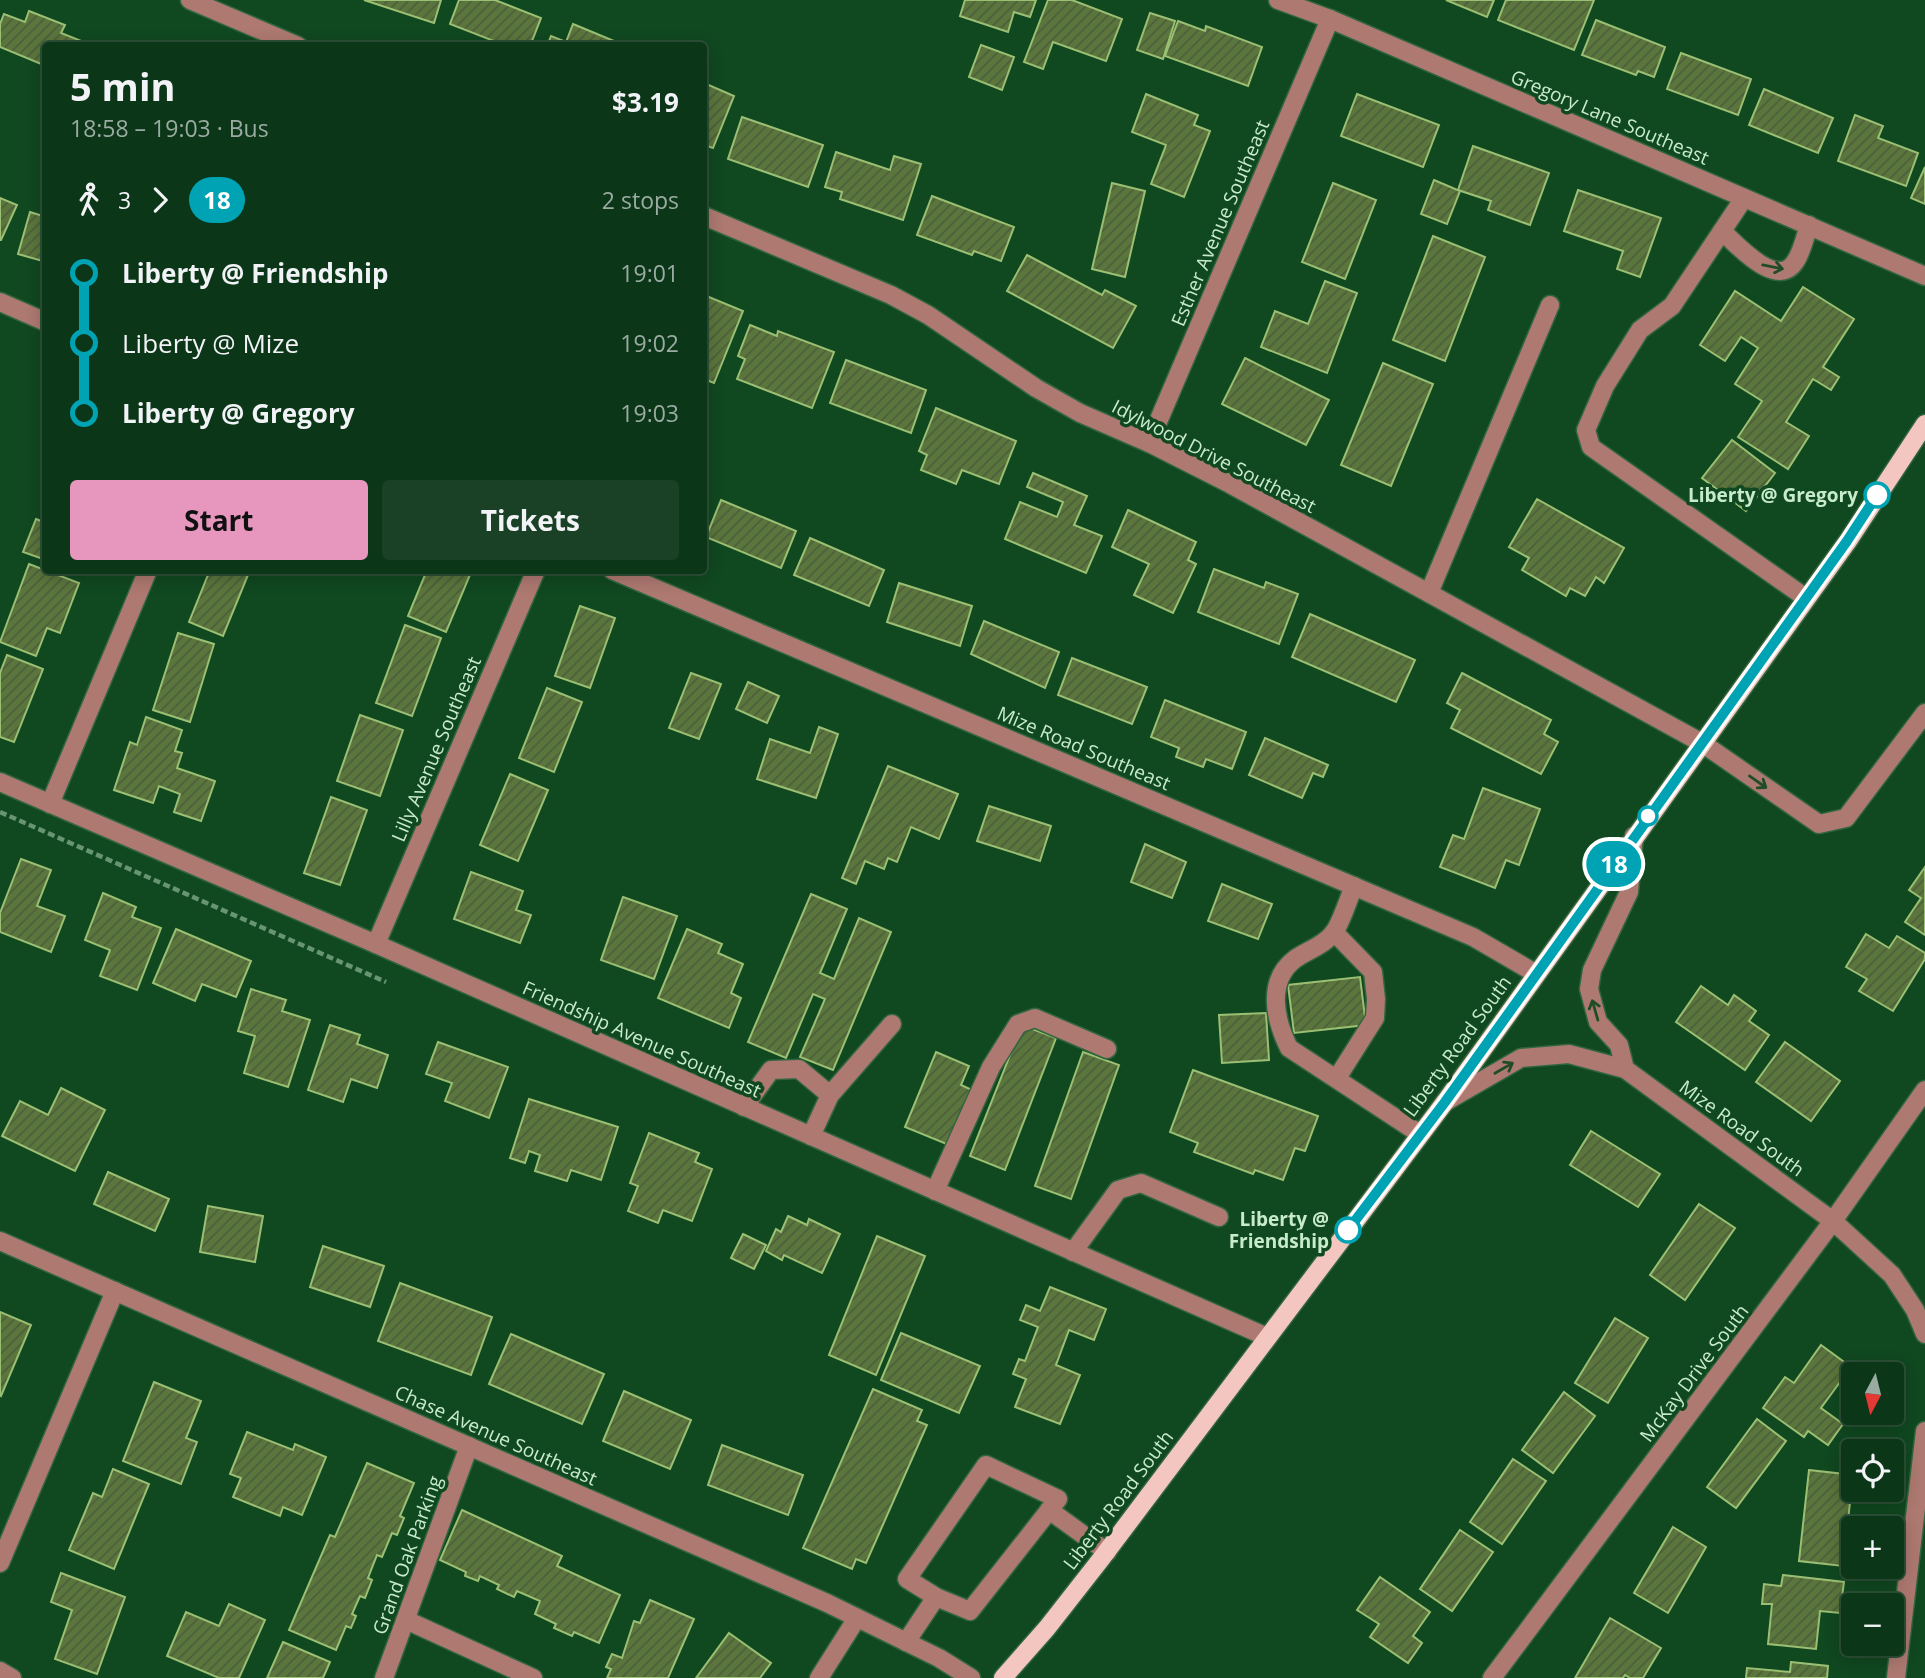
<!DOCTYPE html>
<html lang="en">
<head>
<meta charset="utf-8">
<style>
	body { margin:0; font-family:"Open Sans",sans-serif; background:#1a4125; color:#f1f3f6; height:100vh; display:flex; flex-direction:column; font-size:26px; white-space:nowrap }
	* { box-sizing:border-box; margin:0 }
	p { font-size:23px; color:#9aaba2 }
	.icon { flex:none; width:38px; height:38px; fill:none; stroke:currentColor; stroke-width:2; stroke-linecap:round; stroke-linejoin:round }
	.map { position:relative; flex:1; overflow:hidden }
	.drawer { position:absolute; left:42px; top:42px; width:665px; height:532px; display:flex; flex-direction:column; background:#0c3618; border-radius:7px; box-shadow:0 4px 18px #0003,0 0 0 2px #2c5037 }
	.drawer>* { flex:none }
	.badge { padding:0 14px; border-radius:23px; font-size:24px; line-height:46px }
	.needle { width:46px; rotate:187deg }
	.controls { position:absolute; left:1841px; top:1362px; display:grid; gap:14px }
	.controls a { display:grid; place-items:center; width:63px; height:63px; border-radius:7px; background:#0c3618; box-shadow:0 4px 18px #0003,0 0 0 2px #2c5037; font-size:35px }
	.map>.badge { position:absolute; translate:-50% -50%; box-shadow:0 0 0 4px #fff }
	.legs { display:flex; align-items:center; gap:10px; height:77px; padding:0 28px; font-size:23px }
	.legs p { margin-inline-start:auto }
	.summary { display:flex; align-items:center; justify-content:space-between; height:119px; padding:0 28px }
	h1 { font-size:38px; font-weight:700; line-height:52px }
	.button { display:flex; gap:14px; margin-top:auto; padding:14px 28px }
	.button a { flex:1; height:80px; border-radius:7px; background:#e797bd; color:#111; font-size:28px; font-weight:700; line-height:80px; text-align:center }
	.button a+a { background:#1a4125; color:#f1f3f6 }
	ul { padding:0 28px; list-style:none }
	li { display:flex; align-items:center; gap:24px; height:70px; font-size:26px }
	li i { display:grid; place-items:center; width:10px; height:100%; margin:0 9px; background:currentColor }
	li i::after { content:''; width:18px; height:18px; margin:-9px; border:5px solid; border-radius:50%; background:#0c3618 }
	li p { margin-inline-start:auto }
	li:first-child i { background:linear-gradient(#0000 50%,currentColor 0) }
	li:last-child i { background:linear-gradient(currentColor 50%,#0000 0) }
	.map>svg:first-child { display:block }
</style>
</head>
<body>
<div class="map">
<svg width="1925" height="1678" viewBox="0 0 1925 1678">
	<defs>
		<pattern id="building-hatch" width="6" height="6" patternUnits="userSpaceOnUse" patternTransform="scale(1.75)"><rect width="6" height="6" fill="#5b763c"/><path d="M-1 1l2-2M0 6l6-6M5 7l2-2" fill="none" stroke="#4c5e3d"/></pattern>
	</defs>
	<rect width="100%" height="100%" fill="#104820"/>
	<!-- building -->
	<g fill="url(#building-hatch)" stroke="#9bbf73" stroke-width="2">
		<polygon points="364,0 441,0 434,23"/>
		<polygon points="459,0 495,0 541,18 530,46 492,46 494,41 450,24"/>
		<polygon points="965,0 1036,0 1030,17 1014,12 1008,32 960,16"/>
		<polygon points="1048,0 1072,0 1122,19 1106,61 1053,42 1043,69 1024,62"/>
		<polygon points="1446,0 1494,0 1487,17"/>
		<polygon points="1506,0 1594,0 1574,50 1498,20"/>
		<polygon points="29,11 65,25 61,33 84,42 83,46 46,46 46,66 0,47 0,24 4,14 25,22"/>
		<polygon points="1150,13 1175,21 1163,59 1137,50"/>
		<polygon points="1596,20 1665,47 1654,77 1638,71 1636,75 1582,55"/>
		<polygon points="1178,21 1205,31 1206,26 1262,47 1248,86 1165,56"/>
		<polygon points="573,24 626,46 547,46 551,36 566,42"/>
		<polygon points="981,45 1014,57 1002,90 969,77"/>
		<polygon points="1681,53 1751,79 1738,115 1667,89"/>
		<polygon points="704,83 734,96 713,148 704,145"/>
		<polygon points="1764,89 1833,118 1818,153 1749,125"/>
		<polygon points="1146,94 1198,115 1194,125 1210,131 1184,197 1151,184 1166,145 1132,132"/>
		<polygon points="1357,94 1439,125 1423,167 1341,136"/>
		<polygon points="1855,115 1883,126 1878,138 1918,153 1906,186 1838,161"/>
		<polygon points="742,117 823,145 808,187 728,159"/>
		<polygon points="1473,146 1549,173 1530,225 1488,210 1491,201 1458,190"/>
		<polygon points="836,152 890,170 894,156 921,164 903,220 840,199 842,192 825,187"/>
		<polygon points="1925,167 1925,204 1911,198"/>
		<polygon points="1434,180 1460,191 1447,224 1421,214"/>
		<polygon points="1112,183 1145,191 1125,277 1092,269"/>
		<polygon points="1333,183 1376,200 1345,279 1302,262"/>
		<polygon points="1578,190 1661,218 1640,277 1617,269 1623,251 1564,231"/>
		<polygon points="932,196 1014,227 1001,261 974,251 972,255 917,235"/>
		<polygon points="0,198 17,205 1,240 0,240"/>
		<polygon points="30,212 46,217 46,262 18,254"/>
		<polygon points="1433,236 1485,257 1445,361 1393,340"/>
		<polygon points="1027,255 1102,295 1105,290 1136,306 1113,348 1007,291"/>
		<polygon points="1325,281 1357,293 1327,373 1261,347 1275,311 1308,324"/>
		<polygon points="1803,287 1854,319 1823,367 1839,377 1831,390 1813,379 1786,422 1809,436 1788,469 1738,437 1762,401 1735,384 1758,348 1741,337 1725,361 1700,345 1735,291 1781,321"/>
		<polygon points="704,295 743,311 714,383 704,379"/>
		<polygon points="750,325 777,336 778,331 834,352 812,408 737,379 745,359 738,356"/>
		<polygon points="1245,358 1329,400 1306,445 1222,404"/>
		<polygon points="846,360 926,390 911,433 830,403"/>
		<polygon points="1383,363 1433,384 1391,486 1341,465"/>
		<polygon points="936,408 1016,441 999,484 962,470 956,484 921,470 927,455 919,451"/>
		<polygon points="1732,440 1775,473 1746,511 1702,478"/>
		<polygon points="1033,473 1087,496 1074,525 1102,536 1086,573 1005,539 1020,502 1057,517 1063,502 1027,487"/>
		<polygon points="1537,499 1624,548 1604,583 1596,577 1585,596 1570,588 1566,596 1522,570 1529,558 1509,547"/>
		<polygon points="721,500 796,531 781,568 706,537"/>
		<polygon points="1128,510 1196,542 1188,560 1196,564 1173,613 1134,595 1149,564 1112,547"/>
		<polygon points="36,519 46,523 46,560 23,552"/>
		<polygon points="810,538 884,570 869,606 794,575"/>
		<polygon points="29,564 79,583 60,633 47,628 36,656 0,642"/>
		<polygon points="1214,569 1264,588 1266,582 1298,594 1279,644 1198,612"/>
		<polygon points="210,570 250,570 223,636 189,622"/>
		<polygon points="427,570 472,570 446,632 408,616"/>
		<polygon points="899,583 972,606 960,646 887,622"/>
		<polygon points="580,606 615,618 590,688 555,676"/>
		<polygon points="1310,614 1415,660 1396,702 1292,657"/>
		<polygon points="984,621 1059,652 1045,688 971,654"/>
		<polygon points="405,625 441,638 412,716 376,703"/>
		<polygon points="178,633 214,644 190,722 153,710"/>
		<polygon points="7,655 43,669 14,742 0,737 0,673"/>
		<polygon points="1072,658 1147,687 1132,724 1058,695"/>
		<polygon points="691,673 721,684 699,739 669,728"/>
		<polygon points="1462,673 1551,720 1544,734 1558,742 1541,774 1451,728 1460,710 1447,703"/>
		<polygon points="748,682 779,696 767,723 736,709"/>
		<polygon points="547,688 582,702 554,772 519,758"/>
		<polygon points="1165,700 1246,732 1232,769 1206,759 1203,767 1176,757 1179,748 1151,737"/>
		<polygon points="360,715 403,730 380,796 337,781"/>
		<polygon points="146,717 182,730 175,751 182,753 177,768 215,781 201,821 174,812 180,794 159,786 153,803 114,790 130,742 137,745"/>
		<polygon points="819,727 838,734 816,798 757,779 770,739 810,753"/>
		<polygon points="1265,738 1328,765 1323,777 1313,773 1302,798 1249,775"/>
		<polygon points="888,766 958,794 939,839 911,827 897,862 888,858 884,869 865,861 856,884 842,878"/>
		<polygon points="510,774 548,790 518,861 480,845"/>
		<polygon points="1483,788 1540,809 1519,865 1506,860 1495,888 1440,867 1453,835 1464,839"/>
		<polygon points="331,797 367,810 340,885 304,873"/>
		<polygon points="989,806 1051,826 1040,861 977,841"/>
		<polygon points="1145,844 1186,862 1172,898 1131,882"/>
		<polygon points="21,859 51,870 37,906 65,916 51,952 0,932 0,913"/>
		<polygon points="1925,867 1925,935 1905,922 1921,898 1909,890"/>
		<polygon points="471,872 523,891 516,910 531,915 520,943 454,919"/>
		<polygon points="1222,884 1272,904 1258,939 1208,921"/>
		<polygon points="103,893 136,907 132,917 161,928 137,990 100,976 110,950 85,940"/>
		<polygon points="811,894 847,909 820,973 834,979 859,918 891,932 833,1070 800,1057 825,999 813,994 786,1058 748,1042"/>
		<polygon points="623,897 677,916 654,979 601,960"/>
		<polygon points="176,929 251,961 236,997 202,984 195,1001 153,983"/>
		<polygon points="687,929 722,944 718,953 743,964 731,993 741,998 729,1028 658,998"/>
		<polygon points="1866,934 1889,948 1897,936 1925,953 1925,959 1893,1011 1859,991 1867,979 1846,967"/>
		<polygon points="1360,977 1366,1025 1294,1033 1288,985"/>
		<polygon points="1701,986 1728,1005 1734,995 1756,1011 1749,1021 1769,1035 1745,1070 1676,1022"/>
		<polygon points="251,989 286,1000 282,1011 310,1020 288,1087 244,1073 255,1036 238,1031"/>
		<polygon points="1266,1013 1269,1060 1222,1063 1219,1015"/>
		<polygon points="330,1025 360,1035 357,1044 388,1055 377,1088 351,1079 343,1102 308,1090"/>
		<polygon points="1022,1025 1056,1038 1005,1170 970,1156"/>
		<polygon points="438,1042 508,1067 489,1118 445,1101 452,1083 426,1074"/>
		<polygon points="1785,1042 1840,1081 1811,1121 1756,1082"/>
		<polygon points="936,1052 969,1066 961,1085 972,1090 949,1145 905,1127"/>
		<polygon points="1083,1052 1119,1065 1071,1199 1035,1186"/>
		<polygon points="1193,1070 1318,1116 1305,1151 1295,1148 1283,1180 1255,1170 1253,1174 1194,1152 1198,1143 1170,1132"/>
		<polygon points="61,1088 105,1110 75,1171 2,1136 20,1101 48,1115"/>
		<polygon points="529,1099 618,1127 601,1180 571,1170 567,1181 535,1171 540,1155 529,1151 525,1163 510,1158"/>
		<polygon points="1591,1131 1660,1174 1638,1207 1570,1165"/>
		<polygon points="649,1133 699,1153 695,1162 712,1169 692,1221 663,1210 658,1223 628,1211 638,1186 630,1183"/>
		<polygon points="108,1172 169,1199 155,1231 94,1204"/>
		<polygon points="1699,1204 1735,1228 1685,1300 1650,1275"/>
		<polygon points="208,1206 263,1216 255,1262 200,1252"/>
		<polygon points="788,1216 807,1225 809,1219 840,1234 822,1273 784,1255 782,1260 766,1251 776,1229 781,1232"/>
		<polygon points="743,1234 766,1245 754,1269 731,1258"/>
		<polygon points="877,1236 925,1256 876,1375 829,1355"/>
		<polygon points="323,1246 384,1266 370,1307 310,1287"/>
		<polygon points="400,1283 492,1317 471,1375 378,1341"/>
		<polygon points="1050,1287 1106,1309 1094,1340 1069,1330 1056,1365 1080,1375 1060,1424 1015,1407 1026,1379 1013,1374 1019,1359 1025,1361 1038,1327 1020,1320 1026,1305 1040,1311"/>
		<polygon points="0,1312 31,1325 1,1396 0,1395"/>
		<polygon points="1615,1318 1648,1338 1608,1403 1575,1383"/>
		<polygon points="901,1333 980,1366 959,1413 881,1380"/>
		<polygon points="511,1334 604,1374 582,1424 489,1384"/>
		<polygon points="1821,1345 1851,1367 1821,1408 1843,1424 1828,1445 1808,1431 1804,1437 1763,1408 1785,1377 1794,1383"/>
		<polygon points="154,1382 201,1401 186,1438 197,1442 181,1484 123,1461"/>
		<polygon points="873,1389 922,1410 917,1421 927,1425 866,1563 856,1559 852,1569 803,1548"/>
		<polygon points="624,1391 691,1420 670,1469 603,1441"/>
		<polygon points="1564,1392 1595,1416 1553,1473 1522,1450"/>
		<polygon points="1757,1419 1786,1441 1736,1508 1707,1487"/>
		<polygon points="247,1432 293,1450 295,1444 326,1457 302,1515 283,1507 280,1516 233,1497 241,1478 230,1474"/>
		<polygon points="722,1445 803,1475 788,1515 708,1485"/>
		<polygon points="1513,1459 1546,1481 1502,1544 1470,1522"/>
		<polygon points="367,1463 414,1483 400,1516 404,1518 397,1535 392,1533 382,1557 377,1555 368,1578 372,1580 365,1598 360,1596 352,1614 356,1616 351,1628 346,1626 336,1650 289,1630 330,1535 335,1537"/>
		<polygon points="113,1469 149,1484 114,1569 69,1550 93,1493 102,1497"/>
		<polygon points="1809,1470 1853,1475 1843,1566 1799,1561"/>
		<polygon points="462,1510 562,1556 557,1566 620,1595 599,1643 574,1632 572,1636 554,1628 556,1624 535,1614 540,1601 517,1591 514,1597 497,1589 499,1585 480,1576 478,1581 465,1576 466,1572 440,1560"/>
		<polygon points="1673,1527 1706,1547 1668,1613 1634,1593"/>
		<polygon points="1460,1530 1493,1552 1452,1611 1420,1589"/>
		<polygon points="61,1573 125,1597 97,1674 55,1659 72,1610 51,1602"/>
		<polygon points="1783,1575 1844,1582 1840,1613 1820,1611 1816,1649 1768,1644 1772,1604 1762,1604 1764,1584 1781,1586"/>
		<polygon points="1380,1577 1430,1612 1413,1636 1422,1643 1408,1663 1370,1637 1379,1624 1357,1610"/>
		<polygon points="650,1600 694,1619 668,1678 607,1678 611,1669 606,1667 612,1654 622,1658 634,1621 640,1623"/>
		<polygon points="229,1604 265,1620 239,1678 219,1678 167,1656 186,1612 219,1626"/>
		<polygon points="1610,1618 1661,1648 1643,1678 1630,1678 1625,1675 1623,1678 1575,1678"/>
		<polygon points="729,1633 771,1663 760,1678 696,1678"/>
		<polygon points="283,1642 330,1662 323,1678 267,1678"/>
		<polygon points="1791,1662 1828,1666 1827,1678 1746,1678 1747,1668 1790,1672"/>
	</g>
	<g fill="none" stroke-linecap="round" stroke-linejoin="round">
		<defs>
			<g id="minor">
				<polyline points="190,0 298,46"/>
				<polyline points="1278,0 1330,19 1925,276"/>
				<polyline points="1744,198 1672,306 1640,330 1605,386 1586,430 1591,447 1806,598"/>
				<polyline points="704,216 891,295 928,315 1036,388 1080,413 1149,443 1230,484 1702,743 1819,824 1846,818 1925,713"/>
				<path d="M1722 231C1736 244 1777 290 1795 262 1802 252 1805 237 1809 225"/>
				<polyline points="0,302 46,322"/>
				<polyline points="1149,443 1330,19"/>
				<polyline points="612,570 1473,937 1535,973"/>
				<polyline points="1429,593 1550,305"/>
				<polyline points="0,782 376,944 1267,1337"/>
				<polyline points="50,804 148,570"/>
				<path d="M1354 886C1348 900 1343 918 1335 931 1325 945 1308 950 1295 959 1266 981 1275 1020 1289 1048L1420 1134"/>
				<polyline points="1334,932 1373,972 1376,999 1375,1018 1337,1078"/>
				<polyline points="376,944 536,570"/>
				<polyline points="1625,1069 1619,1045 1598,1022 1589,989 1592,970 1629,892 1634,836"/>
				<polyline points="1445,1102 1521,1058 1569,1054 1625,1069 1833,1221 1892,1275 1915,1310 1925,1334"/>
				<polyline points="744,1107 771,1070 799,1069 830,1095"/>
				<polyline points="811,1136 830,1095 892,1024"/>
				<polyline points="935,1191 991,1067 1018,1024 1035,1018 1107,1049"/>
				<polyline points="0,1241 827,1603 939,1658 971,1678"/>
				<polyline points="1073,1252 1118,1190 1141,1183 1219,1217"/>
				<polyline points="1049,1510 1107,1552"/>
				<polyline points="0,1563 115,1291"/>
				<polyline points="406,1620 533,1678"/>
				<polyline points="906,1642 936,1597 907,1579 986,1465 1058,1499 970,1611 936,1597"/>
				<polyline points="0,1671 12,1678"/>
				<polyline points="384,1678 469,1446"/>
				<polyline points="819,1678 857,1618"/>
				<polyline points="1492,1678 1833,1221 1925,1090"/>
				<polyline points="1896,1678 1925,1431"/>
			</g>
			<polyline id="major" points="1003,1678 1047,1628 1101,1559 1445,1102 1848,541 1925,424"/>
		</defs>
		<!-- minor casing -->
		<use href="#minor" stroke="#31653f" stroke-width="21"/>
		<!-- major casing -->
		<use href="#major" stroke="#31653f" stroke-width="21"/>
		<!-- path -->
		<polyline stroke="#679572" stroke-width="4.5" stroke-dasharray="7 3.5" stroke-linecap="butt" points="0,812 386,982"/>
		<!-- minor -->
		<use href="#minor" stroke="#ad7970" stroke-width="18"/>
		<!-- major -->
		<use href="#major" stroke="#f3c7c0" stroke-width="18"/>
	</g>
	<!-- one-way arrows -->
	<defs><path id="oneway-shaft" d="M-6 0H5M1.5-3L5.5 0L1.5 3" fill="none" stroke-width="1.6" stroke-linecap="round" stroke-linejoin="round" transform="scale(1.75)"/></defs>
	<g stroke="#204d28">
		<use href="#oneway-shaft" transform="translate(1773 267) rotate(11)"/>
		<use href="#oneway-shaft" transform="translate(1758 782) rotate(35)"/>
		<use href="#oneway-shaft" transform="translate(1595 1010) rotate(-106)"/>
		<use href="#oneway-shaft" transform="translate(1504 1068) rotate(-30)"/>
	</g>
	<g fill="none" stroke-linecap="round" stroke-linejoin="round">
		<defs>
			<polyline id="line-1" points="1348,1230 1445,1102 1847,541 1877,495"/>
		</defs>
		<!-- line-1 casing -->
		<use href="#line-1" stroke="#fff" stroke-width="16"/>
		<!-- line-1 -->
		<use href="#line-1" stroke="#00a3b4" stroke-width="10"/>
	</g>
	<!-- markers -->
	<g fill="#fff" stroke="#00a3b4" stroke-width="3.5">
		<circle cx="1877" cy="495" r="12"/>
		<circle cx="1648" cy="816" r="9"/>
		<circle cx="1348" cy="1230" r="12"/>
	</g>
	<g text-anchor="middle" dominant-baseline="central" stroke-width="7" stroke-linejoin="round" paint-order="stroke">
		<!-- street labels -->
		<g font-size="19" fill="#c8ebcd" stroke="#104820">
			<text transform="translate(1610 117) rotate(23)">Gregory Lane Southeast</text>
			<text transform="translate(1220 223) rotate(-67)">Esther Avenue Southeast</text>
			<text transform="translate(1214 456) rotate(27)">Idylwood Drive Southeast</text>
			<text transform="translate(1084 748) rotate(23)">Mize Road Southeast</text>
			<text transform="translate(436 749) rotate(-67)">Lilly Avenue Southeast</text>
			<text transform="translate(642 1039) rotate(24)">Friendship Avenue Southeast</text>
			<text transform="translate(1457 1046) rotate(-54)">Liberty Road South</text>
			<text transform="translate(1742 1128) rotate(36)">Mize Road South</text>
			<text transform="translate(1694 1373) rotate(-53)">McKay Drive South</text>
			<text transform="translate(496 1435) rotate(24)">Chase Avenue Southeast</text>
			<text transform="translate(1118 1500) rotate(-53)">Liberty Road South</text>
			<text transform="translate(407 1555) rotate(-70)">Grand Oak Parking</text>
		</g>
		<!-- stop labels -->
		<g font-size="19" font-weight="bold" fill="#c8ebcd" stroke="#104820" text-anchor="end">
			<text x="1858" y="495">Liberty @ Gregory</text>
			<text x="1329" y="1219">Liberty @<tspan x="1329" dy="22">Friendship</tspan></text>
		</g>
	</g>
</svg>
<div class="controls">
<a><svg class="needle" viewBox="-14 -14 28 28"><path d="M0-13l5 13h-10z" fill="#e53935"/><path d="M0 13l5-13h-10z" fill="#9aaba2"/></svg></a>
<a><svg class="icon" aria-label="locate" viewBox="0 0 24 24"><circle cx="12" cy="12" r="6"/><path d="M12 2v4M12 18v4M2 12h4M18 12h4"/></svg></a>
<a>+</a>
<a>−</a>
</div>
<b class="badge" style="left:1614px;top:864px;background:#00a3b4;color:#fff">18</b>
<section class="drawer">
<div class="summary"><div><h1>5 min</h1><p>18:58 – 19:03 · Bus</p></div><b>$3.19</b></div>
<div class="legs"><svg class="icon" aria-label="walk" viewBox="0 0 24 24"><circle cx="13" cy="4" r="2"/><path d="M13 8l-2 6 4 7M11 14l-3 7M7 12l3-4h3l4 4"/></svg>3<svg class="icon" aria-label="forward" viewBox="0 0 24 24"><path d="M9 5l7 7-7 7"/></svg><b class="badge" style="background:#00a3b4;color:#fff">18</b><p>2 stops</p></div>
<ul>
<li><i style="color:#00a3b4"></i><b>Liberty @ Friendship</b><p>19:01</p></li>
<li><i style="color:#00a3b4"></i><span>Liberty @ Mize</span><p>19:02</p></li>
<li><i style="color:#00a3b4"></i><b>Liberty @ Gregory</b><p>19:03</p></li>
</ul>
<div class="button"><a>Start</a><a>Tickets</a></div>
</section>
</div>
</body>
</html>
